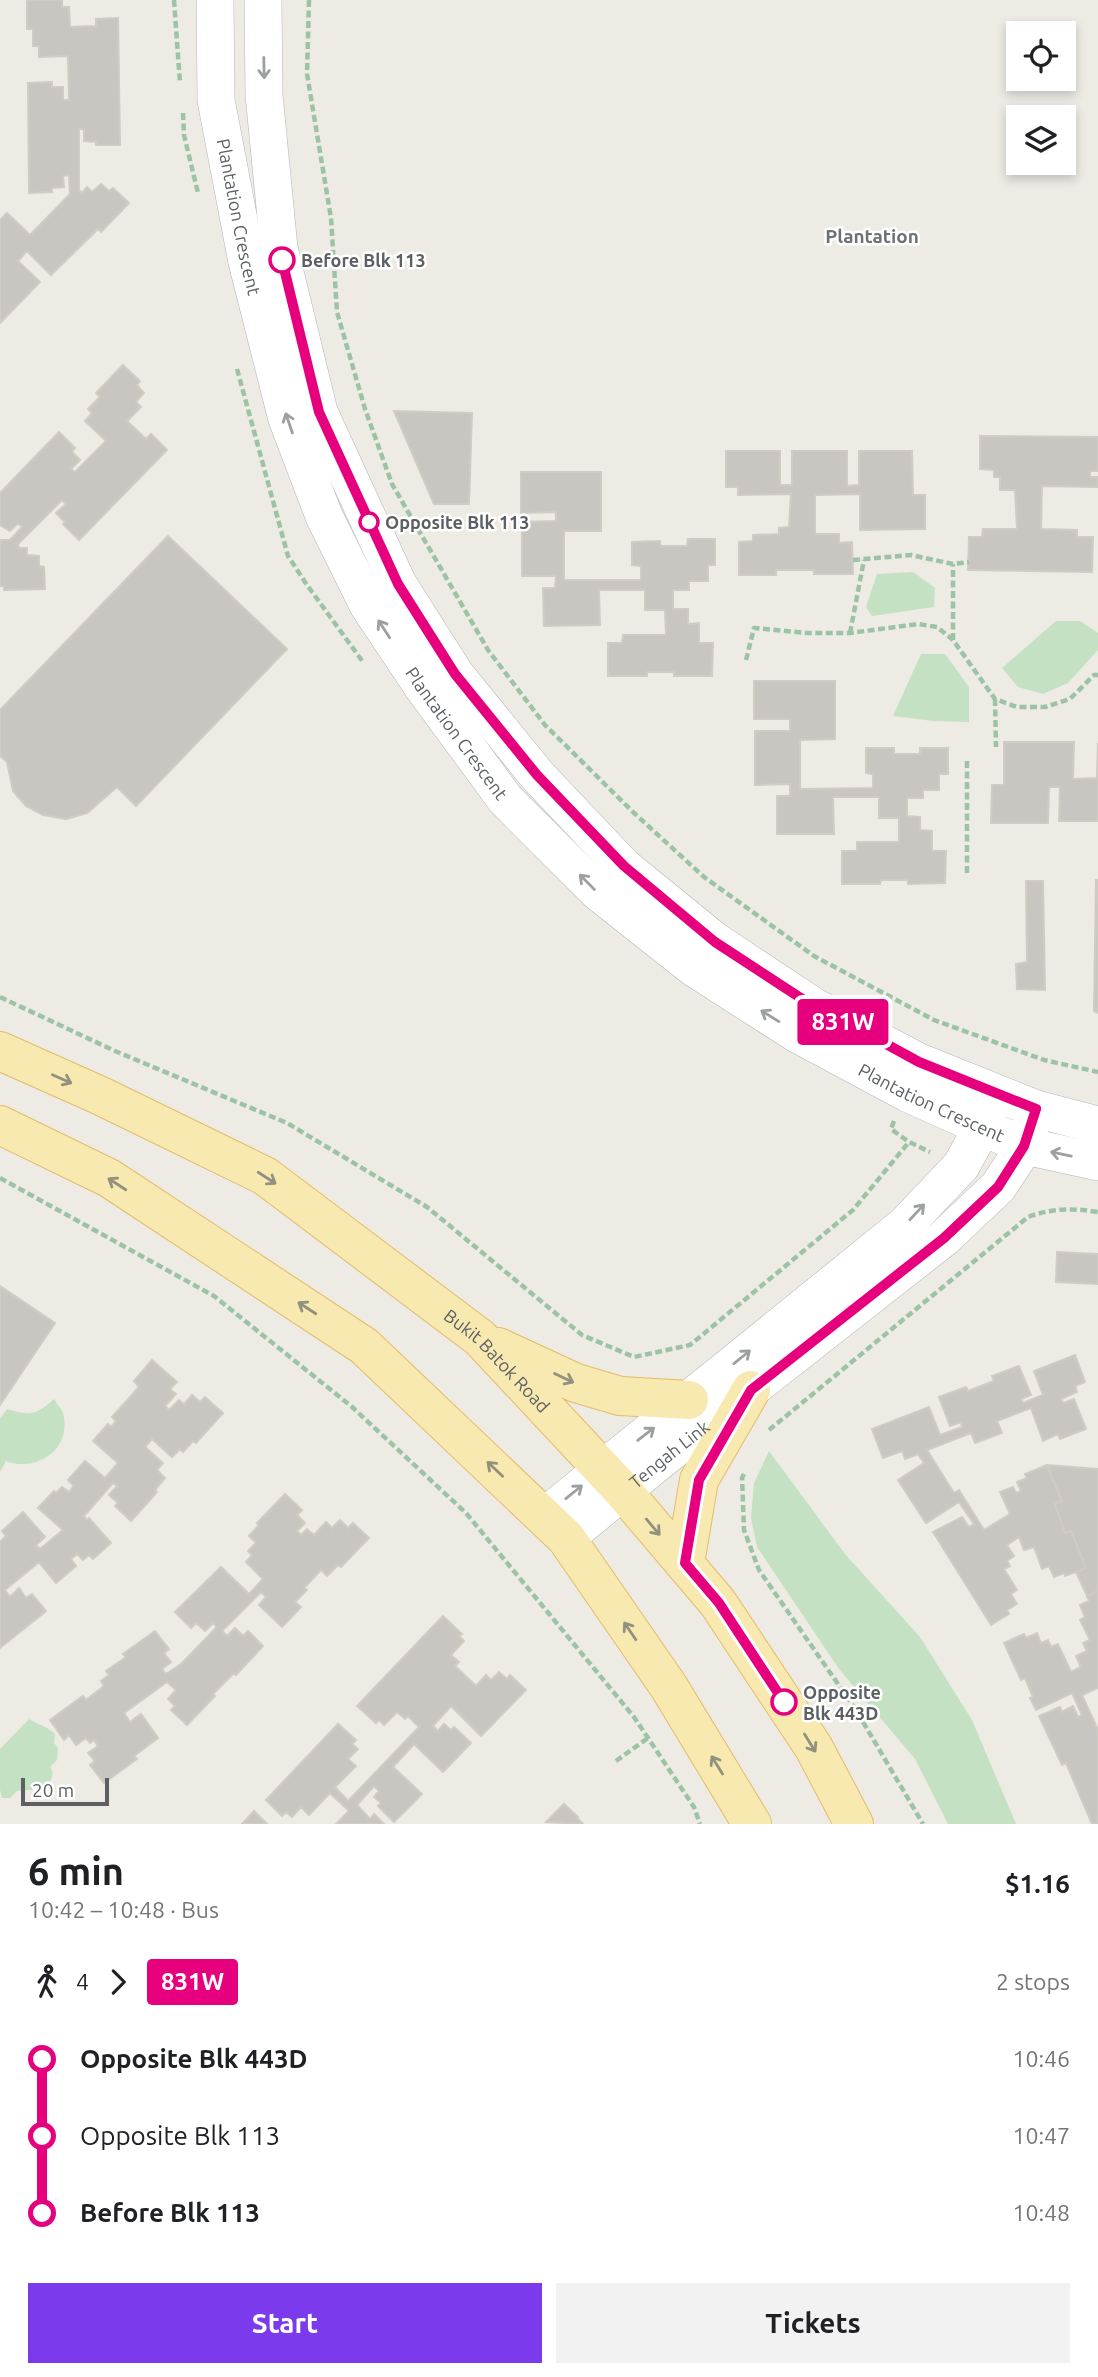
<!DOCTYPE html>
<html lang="en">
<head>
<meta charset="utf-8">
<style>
	body { margin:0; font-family:Ubuntu,sans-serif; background:#f2f2f2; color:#202124; height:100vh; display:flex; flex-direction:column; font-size:26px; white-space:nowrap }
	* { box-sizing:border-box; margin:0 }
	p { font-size:23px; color:#757577 }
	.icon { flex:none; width:38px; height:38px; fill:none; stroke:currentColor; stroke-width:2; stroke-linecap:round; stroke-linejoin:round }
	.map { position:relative; height:1824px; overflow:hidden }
	.panel { display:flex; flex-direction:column; background:#fff; flex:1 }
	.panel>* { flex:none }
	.badge { padding:0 14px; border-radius:5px; font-size:24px; line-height:46px }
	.fabs { position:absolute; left:1006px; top:21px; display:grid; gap:14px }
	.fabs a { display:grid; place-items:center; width:70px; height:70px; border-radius:0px; background:#fff; box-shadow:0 4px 10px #0003; font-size:35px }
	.scale { position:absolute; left:21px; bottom:18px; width:88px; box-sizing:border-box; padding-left:7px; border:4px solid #5c6063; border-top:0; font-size:19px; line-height:24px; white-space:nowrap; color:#5c6063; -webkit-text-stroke:5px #fff; paint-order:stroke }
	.map>.badge { position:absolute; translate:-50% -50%; box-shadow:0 0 0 4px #fff }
	.legs { display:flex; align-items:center; gap:10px; height:77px; padding:0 28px; font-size:23px }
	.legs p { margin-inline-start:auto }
	.summary { display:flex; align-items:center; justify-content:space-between; height:119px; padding:0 28px }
	h1 { font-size:38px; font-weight:700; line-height:52px }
	.cta { display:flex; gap:14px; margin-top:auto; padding:14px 28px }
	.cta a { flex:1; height:80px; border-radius:0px; background:#7c3aed; color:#fff; font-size:28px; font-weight:700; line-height:80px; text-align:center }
	.cta a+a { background:#f2f2f2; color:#202124 }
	ul { padding:0 28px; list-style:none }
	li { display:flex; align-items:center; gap:24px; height:77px; font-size:26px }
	li i { display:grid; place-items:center; width:10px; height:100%; margin:0 9px; background:currentColor }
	li i::after { content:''; width:18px; height:18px; margin:-9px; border:5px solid; border-radius:50%; background:#fff }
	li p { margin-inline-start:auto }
	li:first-child i { background:linear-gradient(#0000 50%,currentColor 0) }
	li:last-child i { background:linear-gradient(currentColor 50%,#0000 0) }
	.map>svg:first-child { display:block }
</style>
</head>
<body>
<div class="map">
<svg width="1098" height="1824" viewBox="0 0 1098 1824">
	<rect width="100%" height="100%" fill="#edebe4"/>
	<!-- green -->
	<g fill="#c4e2c3">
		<polygon points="913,572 935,588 934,607 872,616 866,607 877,574"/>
		<polygon points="1056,621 1080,621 1098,633 1098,650 1068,683 1043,694 1018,687 1002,668"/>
		<polygon points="921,654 945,654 969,687 969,722 933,721 893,716"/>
		<path d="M54 1399C56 1403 61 1408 63 1413 73 1449 36 1473 6 1461L0 1472V1419L7 1409C30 1416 36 1415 54 1399Z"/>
		<polygon points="769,1451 845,1554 920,1637 972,1720 1016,1824 948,1824 915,1759 839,1669 757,1547 751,1518 754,1483"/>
		<path d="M29 1719C38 1725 47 1726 55 1734L54 1743 58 1748 57 1760 50 1767C56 1776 50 1781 44 1789L17 1791 10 1798H2L0 1790V1749Z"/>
	</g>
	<!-- building -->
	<g fill="#c9c6c1" stroke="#d1ccc3" stroke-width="2">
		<polygon points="27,0 62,0 62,7 69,7 70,27 96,26 96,19 118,18 120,145 96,145 96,142 84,141 84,129 79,129 79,190 82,193 87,187 92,192 101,184 109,191 113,188 129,203 101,232 98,229 51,275 27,251 18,261 40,282 0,323 0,220 7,213 30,235 70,194 69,175 63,176 64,187 52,188 52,192 29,193 28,83 52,82 52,87 63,87 63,100 69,100 68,56 39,57 39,46 33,46 33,29 27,29"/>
		<polygon points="123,365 140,381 137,385 144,393 136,402 141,407 127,421 146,439 151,434 167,450 79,540 63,524 65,522 56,513 66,504 62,500 18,544 19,548 27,548 27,555 39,556 39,566 44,567 45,589 4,590 4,586 0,586 0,540 10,540 22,527 18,523 10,531 0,525 0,493 59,432 75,448 72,452 80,460 71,469 75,472 106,441 85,421 92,413 88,409 100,397 96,393"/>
		<polygon points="394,411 472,413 469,504 434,504"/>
		<polygon points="980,436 1098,437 1098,471 1090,471 1090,477 1098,477 1098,487 1042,486 1041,529 1077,530 1077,537 1093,537 1092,572 968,570 969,537 982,537 983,529 1017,529 1015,490 1000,490 1000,477 994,477 994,470 980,469"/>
		<polygon points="726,451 780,451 780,485 792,485 792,451 847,451 847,486 859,485 859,451 912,451 913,495 925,495 925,529 860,530 860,494 815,495 815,534 839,534 839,543 852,542 853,574 814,574 814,570 776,570 776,575 739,575 739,542 753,541 753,535 779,534 779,528 789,527 791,494 738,495 738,487 726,487"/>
		<polygon points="521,472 601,472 601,531 564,531 564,580 641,580 641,566 632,565 632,542 660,541 660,546 687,546 688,539 715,539 715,565 708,565 708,581 689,581 689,590 673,590 673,609 688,609 688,624 699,623 699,643 713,643 712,676 674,676 674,672 647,672 647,676 608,676 608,643 622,643 623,635 666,635 665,610 645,610 645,590 599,590 600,625 544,626 543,588 555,588 556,576 522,576 522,522 556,521 556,512 521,513"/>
		<polygon points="168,536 287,649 136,806 117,787 87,813 66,819 43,815 26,806 13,791 7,762 0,756 0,710"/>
		<polygon points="754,681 835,681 835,739 800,740 800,789 873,788 873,774 866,773 866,748 894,748 894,754 920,754 920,748 948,748 948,774 939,774 939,790 923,790 923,798 907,798 907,816 920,817 920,830 932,831 932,851 946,851 945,883 908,884 908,880 881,880 880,884 842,884 842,851 857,851 857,842 899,842 899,818 879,818 879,797 833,797 834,834 777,834 777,796 790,796 790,784 755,785 755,731 790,731 790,719 754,719"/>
		<polygon points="1004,742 1074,742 1073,779 1097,778 1098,743 1098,821 1059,821 1060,787 1049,787 1048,823 991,823 992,785 1004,785"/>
		<polygon points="1096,880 1098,880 1098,1013 1094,1011"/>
		<polygon points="1026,881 1043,881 1045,990 1017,989 1016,964 1027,962"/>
		<polygon points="1057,1252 1098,1254 1098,1284 1056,1282"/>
		<polygon points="0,1286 55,1323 0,1405"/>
		<polygon points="1075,1355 1085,1382 1075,1386 1077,1392 1061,1399 1063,1403 1074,1399 1086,1429 1060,1439 1058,1434 1043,1441 1031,1408 997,1421 1002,1433 975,1443 971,1433 927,1450 954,1493 959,1490 984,1530 1010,1514 1000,1492 1013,1487 1016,1493 1021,1491 1017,1482 1027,1478 1025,1474 1047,1465 1062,1501 1055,1504 1065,1533 1071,1531 1086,1568 1065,1576 1064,1573 1054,1577 1049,1566 1042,1569 1034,1547 1024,1550 1019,1537 1007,1545 1014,1556 1007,1561 1010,1566 1004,1569 1017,1590 1011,1594 1017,1604 1007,1610 1009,1614 991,1625 933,1532 962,1517 969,1527 974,1524 959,1502 926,1523 898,1480 924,1463 918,1454 905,1459 902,1451 883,1458 872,1429 929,1407 940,1435 962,1427 961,1422 950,1426 939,1397 966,1387 968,1391 994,1381 992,1376 1019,1366 1031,1395 1021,1399 1023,1403 1043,1395 1034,1371"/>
		<polygon points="152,1360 177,1382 170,1389 176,1394 165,1406 169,1410 179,1400 184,1404 192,1395 200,1402 205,1397 223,1413 196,1443 193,1441 183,1452 180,1449 172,1457 152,1439 145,1447 163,1463 157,1470 165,1478 155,1490 157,1492 131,1521 115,1506 118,1503 109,1495 117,1486 113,1483 84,1516 87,1520 89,1518 111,1543 93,1559 89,1555 83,1560 77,1554 71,1559 76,1566 56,1583 39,1562 5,1590 10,1597 19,1588 26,1598 32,1594 46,1611 0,1648 0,1542 6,1536 2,1531 23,1512 45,1537 36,1545 40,1549 63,1530 38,1508 54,1491 56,1493 62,1487 69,1492 74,1486 68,1480 85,1461 105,1478 118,1463 93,1441 108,1424 111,1427 116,1421 112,1417 139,1387 134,1381"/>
		<polygon points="1047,1465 1098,1469 1098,1591 1087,1596 1076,1572 1086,1568 1071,1531 1065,1533 1055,1504 1062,1501"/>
		<polygon points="285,1494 302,1510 297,1515 305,1523 297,1531 301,1535 307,1529 314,1535 326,1522 332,1528 340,1520 348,1528 353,1523 369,1538 341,1567 338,1565 327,1576 321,1570 304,1588 307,1590 295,1602 301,1607 282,1627 259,1605 266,1597 261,1592 222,1631 227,1636 235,1628 243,1636 248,1631 263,1646 236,1675 234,1673 213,1694 215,1696 187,1725 171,1710 175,1706 168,1699 176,1690 167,1682 124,1713 130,1722 141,1714 158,1738 134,1756 137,1759 104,1783 90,1765 95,1761 88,1753 98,1746 94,1740 90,1743 86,1738 76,1745 69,1735 64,1740 50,1720 83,1696 86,1700 104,1686 101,1681 109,1675 106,1671 126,1657 123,1654 155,1631 169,1649 164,1653 171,1662 162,1669 166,1674 181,1664 217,1627 213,1623 205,1631 196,1623 191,1628 175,1612 221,1567 249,1594 263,1579 246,1562 252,1555 248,1551 256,1543 249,1536 259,1525 257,1523"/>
		<polygon points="1098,1591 1098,1688 1082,1695 1098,1730 1098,1824 1092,1824 1066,1763 1062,1765 1039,1716 1060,1707 1062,1712 1073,1706 1078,1717 1082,1715 1072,1693 1036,1710 1030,1698 1033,1697 1025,1678 1021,1680 1004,1643 1024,1634 1026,1638 1037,1633 1041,1643 1048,1640 1051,1647 1058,1644 1071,1672 1081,1667 1076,1656 1087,1651 1083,1643 1090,1640 1080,1620 1085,1617 1080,1605 1089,1601 1087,1596"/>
		<polygon points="443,1616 462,1634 459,1636 464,1641 451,1655 459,1662 455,1666 476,1686 486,1675 491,1680 499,1672 507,1679 510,1675 526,1690 481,1736 451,1706 433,1726 438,1731 444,1724 451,1730 454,1727 471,1743 443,1772 414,1744 393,1767 422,1794 394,1822 378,1806 381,1803 374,1797 379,1791 374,1786 357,1805 370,1819 374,1814 384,1824 336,1824 349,1811 330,1793 309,1815 301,1807 292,1817 286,1812 282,1816 266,1800 338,1724 356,1740 352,1744 358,1749 348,1759 356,1766 335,1787 348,1801 419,1727 408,1716 405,1719 397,1712 384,1725 379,1720 376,1723 357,1706"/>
		<polygon points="564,1804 578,1817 577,1818 583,1824 546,1822"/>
		<polygon points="254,1811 267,1824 242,1824"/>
	</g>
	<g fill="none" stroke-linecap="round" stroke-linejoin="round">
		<defs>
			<g id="minor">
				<path id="s1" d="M215 0 216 100 247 262 287 419 324 516 368 605 422 686 505 799 598 892 694 968 797 1034 907 1093 1025 1146 1098 1162"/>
				<polyline points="263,0 264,95 279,248 319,412 398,584 455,674 537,775 623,866 715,941 813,1006 919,1062 1036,1109 1098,1125"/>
				<polyline points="545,1516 905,1225 961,1166 983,1126 990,1103"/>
				<path id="s2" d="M566 1538 662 1459 944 1238 998 1187 1025 1146 1031 1124"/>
			</g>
			<g id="major">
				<path id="s3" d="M0 1051 101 1096 265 1176 480 1338 622 1490 718 1603 814 1748 854 1824"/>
				<polyline points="0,1125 109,1178 364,1346 566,1538 669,1687 752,1824"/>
				<polyline points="498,1347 576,1383 620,1396 689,1400"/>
				<polyline points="685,1563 699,1480 751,1390"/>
			</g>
		</defs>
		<!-- minor casing -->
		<use href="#minor" stroke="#b1b4b8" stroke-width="38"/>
		<!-- major casing -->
		<use href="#major" stroke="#e3bd67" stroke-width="40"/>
		<!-- path -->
		<g stroke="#9dc3a6" stroke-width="4.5" stroke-dasharray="7 3.5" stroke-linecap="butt">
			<polyline points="174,0 180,83"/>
			<polyline points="309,0 307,74 331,218 337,312 365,409 392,484 488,650 545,725 634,813 704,877 814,956 934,1020 1044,1060 1098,1072"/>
			<polyline points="183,113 184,135 198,193"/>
			<polyline points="237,369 288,556 307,585 363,662"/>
			<polyline points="853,560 911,555 953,564 969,562"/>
			<polyline points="850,633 864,560"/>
			<polyline points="953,640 953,564"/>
			<polyline points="746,660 754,628 807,633 850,633 918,624 937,627 953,640 995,699 1017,707 1045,707 1070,699 1094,675 1098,675"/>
			<polyline points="995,699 996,747"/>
			<polyline points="967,873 967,758"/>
			<polyline points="0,997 115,1051 287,1123 427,1207 582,1335 634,1357 690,1345 853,1210 909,1142"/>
			<polyline points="894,1121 891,1129 909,1142 930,1152"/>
			<polyline points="0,1178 214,1296 351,1406 466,1513 634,1717 694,1807 700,1824"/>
			<path d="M769 1430 1028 1217C1052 1208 1073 1208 1098 1212"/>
			<polyline points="744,1474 742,1478 744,1530 759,1570 856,1710 923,1824"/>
			<polyline points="616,1761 648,1738"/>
		</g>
		<!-- minor -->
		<use href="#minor" stroke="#fff" stroke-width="37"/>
		<!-- major -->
		<use href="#major" stroke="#f7e9b0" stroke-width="38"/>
	</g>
	<!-- one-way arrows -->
	<defs><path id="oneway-shaft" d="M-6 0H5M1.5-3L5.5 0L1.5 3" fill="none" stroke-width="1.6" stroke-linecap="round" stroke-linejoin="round" transform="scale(1.75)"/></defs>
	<g stroke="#9da0a1">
		<use href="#oneway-shaft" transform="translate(264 68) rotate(89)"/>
		<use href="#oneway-shaft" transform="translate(289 423) rotate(-109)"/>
		<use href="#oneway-shaft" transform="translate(384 629) rotate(-123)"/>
		<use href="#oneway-shaft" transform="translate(587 882) rotate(-135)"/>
		<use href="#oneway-shaft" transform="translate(770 1016) rotate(-148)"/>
		<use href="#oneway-shaft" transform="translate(1061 1154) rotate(-168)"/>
		<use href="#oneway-shaft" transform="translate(917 1212) rotate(-47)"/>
		<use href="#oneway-shaft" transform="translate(742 1357) rotate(-39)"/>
		<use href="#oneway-shaft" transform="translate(646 1434) rotate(-38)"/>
		<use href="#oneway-shaft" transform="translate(574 1492) rotate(-39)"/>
	</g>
	<g stroke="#92907e">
		<use href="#oneway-shaft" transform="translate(62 1079) rotate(24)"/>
		<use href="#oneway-shaft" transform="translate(267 1178) rotate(33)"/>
		<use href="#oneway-shaft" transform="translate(117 1184) rotate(-147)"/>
		<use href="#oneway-shaft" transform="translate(307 1308) rotate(-147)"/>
		<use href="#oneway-shaft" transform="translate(564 1378) rotate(25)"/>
		<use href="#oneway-shaft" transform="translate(495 1469) rotate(-137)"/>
		<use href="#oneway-shaft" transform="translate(653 1527) rotate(50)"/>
		<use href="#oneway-shaft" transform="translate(630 1631) rotate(-124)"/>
		<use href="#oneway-shaft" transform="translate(810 1743) rotate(58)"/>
		<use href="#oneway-shaft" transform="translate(717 1765) rotate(-122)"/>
	</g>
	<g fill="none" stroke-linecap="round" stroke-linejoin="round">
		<defs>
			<polyline id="line-1" points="282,260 319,412 398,584 455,674 537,775 624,866 715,942 813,1006 877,1039 919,1062 1036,1109 1024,1146 998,1187 944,1238 751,1390 699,1480 685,1563 719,1603 784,1702"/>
		</defs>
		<!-- line-1 casing -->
		<use href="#line-1" stroke="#fff" stroke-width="16"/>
		<!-- line-1 -->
		<use href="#line-1" stroke="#e6007e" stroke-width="10"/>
	</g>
	<!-- markers -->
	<g fill="#fff" stroke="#e6007e" stroke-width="3.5">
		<circle cx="282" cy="260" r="12"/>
		<circle cx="369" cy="522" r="9"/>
		<circle cx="784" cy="1702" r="12"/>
	</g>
	<g text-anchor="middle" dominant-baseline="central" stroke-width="5" stroke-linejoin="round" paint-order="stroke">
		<!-- street labels -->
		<g font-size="18" fill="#5c6063" stroke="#fff">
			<text stroke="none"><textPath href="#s1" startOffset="219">Plantation Crescent</textPath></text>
			<text stroke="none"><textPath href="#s1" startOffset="786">Plantation Crescent</textPath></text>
			<text stroke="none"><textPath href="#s1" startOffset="1395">Plantation Crescent</textPath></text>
			<text stroke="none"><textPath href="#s3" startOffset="590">Bukit Batok Road</textPath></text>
			<text stroke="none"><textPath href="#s2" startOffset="133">Tengah Link</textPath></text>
		</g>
		<!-- stop labels -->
		<g font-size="18" font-weight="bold" fill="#5c6063" stroke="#fff" text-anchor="start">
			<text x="301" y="260">Before Blk 113</text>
			<text x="385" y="522">Opposite Blk 113</text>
			<text x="803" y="1692">Opposite<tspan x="803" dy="21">Blk 443D</tspan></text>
		</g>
		<!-- neighbourhood labels -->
		<g font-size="19" font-weight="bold" fill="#6d7175" stroke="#fff">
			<text x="872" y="236">Plantation</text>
		</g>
	</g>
</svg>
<div class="fabs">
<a><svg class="icon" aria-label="locate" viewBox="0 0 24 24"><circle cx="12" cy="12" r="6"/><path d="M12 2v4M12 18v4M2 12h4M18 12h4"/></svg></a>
<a><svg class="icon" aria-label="layers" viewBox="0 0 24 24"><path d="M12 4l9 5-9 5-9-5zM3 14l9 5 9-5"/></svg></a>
</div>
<div class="scale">20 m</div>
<b class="badge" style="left:843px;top:1022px;background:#e6007e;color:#fff">831W</b>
</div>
<section class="panel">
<div class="summary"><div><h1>6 min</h1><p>10:42 – 10:48 · Bus</p></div><b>$1.16</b></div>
<div class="legs"><svg class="icon" aria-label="walk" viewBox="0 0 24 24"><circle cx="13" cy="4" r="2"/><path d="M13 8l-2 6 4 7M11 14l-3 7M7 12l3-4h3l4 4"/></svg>4<svg class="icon" aria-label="forward" viewBox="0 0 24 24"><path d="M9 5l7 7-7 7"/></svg><b class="badge" style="background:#e6007e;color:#fff">831W</b><p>2 stops</p></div>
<ul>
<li><i style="color:#e6007e"></i><b>Opposite Blk 443D</b><p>10:46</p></li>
<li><i style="color:#e6007e"></i><span>Opposite Blk 113</span><p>10:47</p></li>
<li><i style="color:#e6007e"></i><b>Before Blk 113</b><p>10:48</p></li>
</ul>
<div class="cta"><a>Start</a><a>Tickets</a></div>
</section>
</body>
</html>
